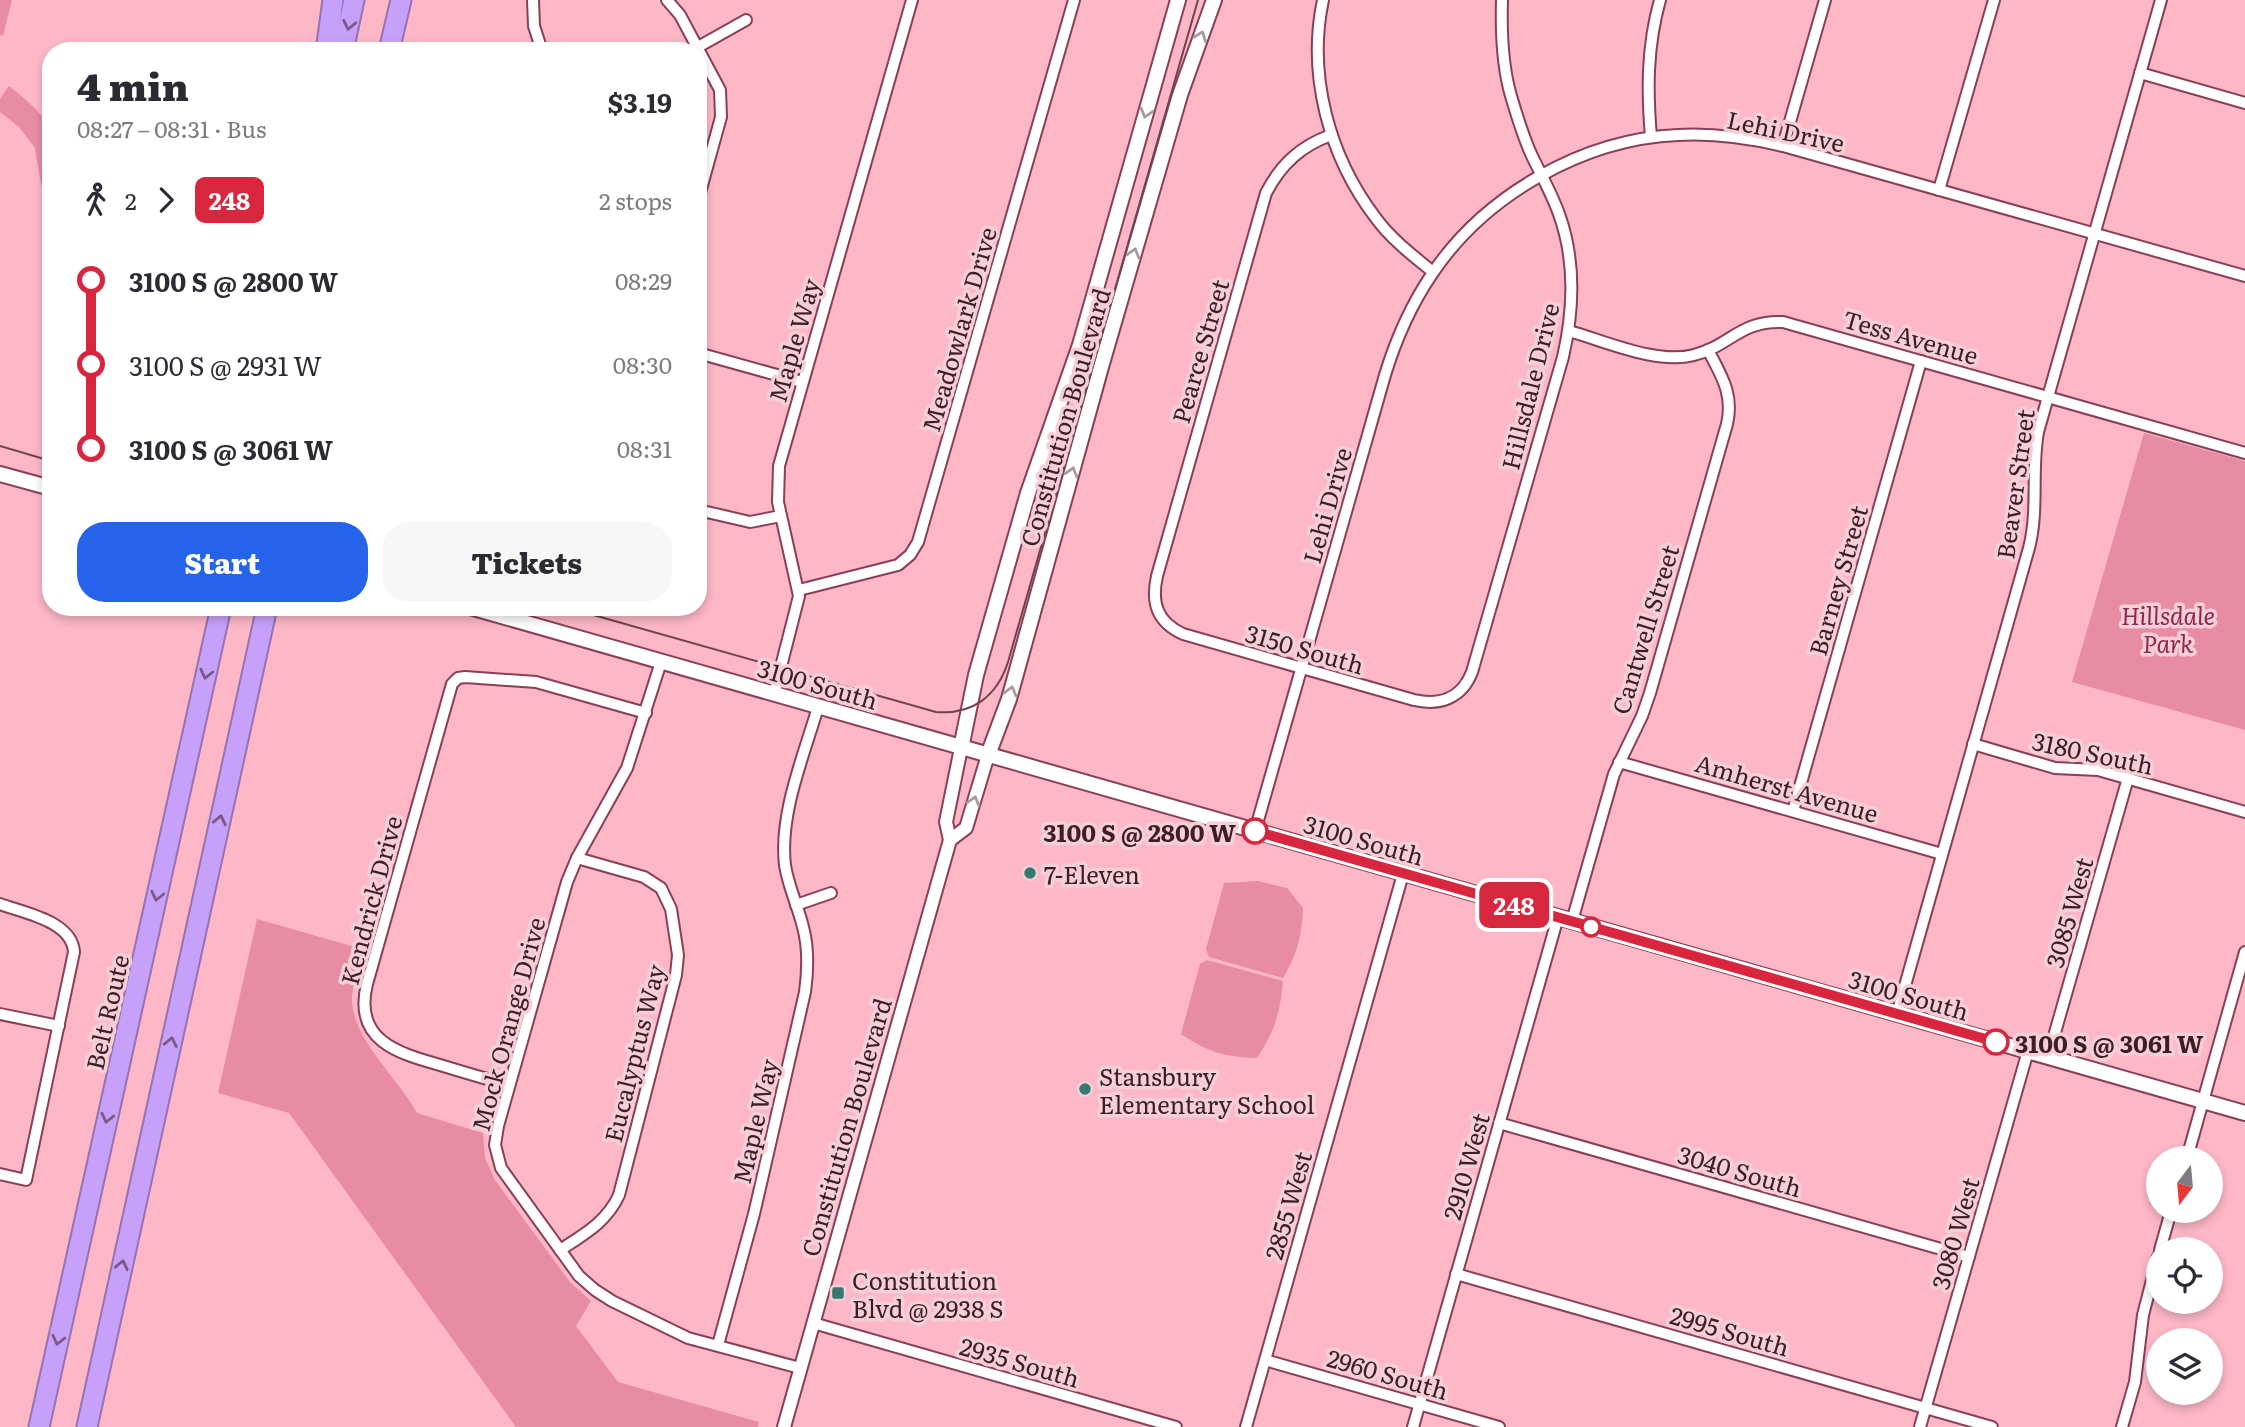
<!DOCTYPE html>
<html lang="en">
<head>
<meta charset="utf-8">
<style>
	body { margin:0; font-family:Literata,serif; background:#f7f7f7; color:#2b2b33; height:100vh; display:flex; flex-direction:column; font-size:26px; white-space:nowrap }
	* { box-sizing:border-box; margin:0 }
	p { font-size:23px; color:#7c7c81 }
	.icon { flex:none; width:38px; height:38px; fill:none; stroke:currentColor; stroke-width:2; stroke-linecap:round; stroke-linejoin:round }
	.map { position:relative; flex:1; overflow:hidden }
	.drawer { position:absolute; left:42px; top:42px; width:665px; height:574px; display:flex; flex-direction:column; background:#fff; border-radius:28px; box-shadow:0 4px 10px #0003 }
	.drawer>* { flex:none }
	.badge { padding:0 14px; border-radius:10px; font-size:24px; line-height:46px }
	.needle { width:46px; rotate:196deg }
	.controls { position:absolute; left:2146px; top:1146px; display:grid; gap:14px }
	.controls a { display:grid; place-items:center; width:77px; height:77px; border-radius:50%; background:#fff; box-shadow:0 4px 10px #0003; font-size:35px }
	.map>.badge { position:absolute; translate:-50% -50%; box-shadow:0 0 0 4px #fff }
	.legs { display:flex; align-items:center; gap:10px; height:77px; padding:0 35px; font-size:23px }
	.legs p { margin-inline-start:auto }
	.headline { display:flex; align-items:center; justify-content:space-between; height:119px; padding:0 35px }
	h1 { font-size:38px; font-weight:800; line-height:52px }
	.button { display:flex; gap:14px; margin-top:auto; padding:14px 35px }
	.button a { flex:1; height:80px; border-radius:28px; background:#2563eb; color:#fff; font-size:28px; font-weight:800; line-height:80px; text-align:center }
	.button a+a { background:#f7f7f7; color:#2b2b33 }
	ul { padding:0 35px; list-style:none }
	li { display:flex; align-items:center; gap:24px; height:84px; font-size:26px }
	li i { display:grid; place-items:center; width:10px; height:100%; margin:0 9px; background:currentColor }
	li i::after { content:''; width:18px; height:18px; margin:-9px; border:5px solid; border-radius:50%; background:#fff }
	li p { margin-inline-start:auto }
	li:first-child i { background:linear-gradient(#0000 50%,currentColor 0) }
	li:last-child i { background:linear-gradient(currentColor 50%,#0000 0) }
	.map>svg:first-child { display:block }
</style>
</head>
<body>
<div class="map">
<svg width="2245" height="1427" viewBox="0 0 2245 1427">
	<rect width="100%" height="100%" fill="#fdb7c7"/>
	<!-- green -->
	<g fill="#e88ca4">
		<polygon points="0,0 12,0 3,36 0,35"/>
		<path d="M9 86C24 98 43 112 50 131 55 146 51 187 51 204L41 184 35 148 19 127 0 112V99Z"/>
		<polygon points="2144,433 2245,461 2245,730 2072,682"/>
		<path d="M1258 881 1287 888 1303 908C1302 935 1297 955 1283 978L1209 957 1206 949 1224 883Z"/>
		<path d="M257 919 362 949C359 965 353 981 352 997 351 1039 398 1077 417 1113L483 1133 485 1158 495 1180 570 1282 591 1301 576 1326 618 1382 759 1422 758 1427H516L289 1113 218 1093Z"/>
		<path d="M1207 960 1283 981C1280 1013 1275 1031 1257 1058 1224 1057 1208 1052 1181 1034L1200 964Z"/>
	</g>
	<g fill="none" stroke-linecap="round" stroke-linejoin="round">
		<defs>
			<g id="minor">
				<polyline points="533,0 534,26 542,51"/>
				<polyline points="667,0 680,15 720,90 721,117 698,200"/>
				<path d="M1323 0C1307 75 1329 156 1375 217 1391 239 1412 255 1433 272"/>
				<polyline points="698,47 746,20"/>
				<polyline points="2140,73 2245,103"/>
				<path d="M1331 135C1301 146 1281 164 1266 193L1157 576C1151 603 1157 622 1183 634L1414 700C1440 706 1462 698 1472 672L1563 357C1574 309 1576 261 1559 214 1552 194 1541 175 1532 156 1523 137 1517 116 1511 96 1502 65 1501 32 1502 0"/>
				<path d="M1651 137C1647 90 1647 46 1660 0"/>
				<polyline points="1783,146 1825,0"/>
				<polyline points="1939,190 1994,0"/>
				<path d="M1569 331C1605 341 1657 365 1694 355 1730 346 1740 320 1783 322L2245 453"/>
				<polyline points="698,353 802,382"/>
				<polyline points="698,510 750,522 781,516"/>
				<polyline points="799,590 898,565 910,555 918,542 1074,0"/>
				<polyline points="661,662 627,768 577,858 567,882 498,1126 495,1145 501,1168 579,1276 595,1290 612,1301 688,1338 800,1368"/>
				<polyline points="774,694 799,596 778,502 779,466 912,0"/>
				<polyline points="1973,744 2055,768 2098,770 2245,812"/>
				<polyline points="1619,762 1942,854"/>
				<polyline points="1793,811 1921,361"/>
				<path d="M1255 831 1385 375C1396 339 1411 305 1432 274 1485 195 1583 139 1678 135 1714 133 1749 138 1783 146L2245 276"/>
				<path d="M0 904C24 913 72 921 74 952L26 1180 0 1174"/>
				<polyline points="796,905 831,893"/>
				<path d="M1572 921 1614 774 1642 716 1650 693 1727 424C1734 394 1721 375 1708 350"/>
				<polyline points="0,1014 59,1026"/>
				<path d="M1897 1014 2029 548C2039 509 2031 471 2038 432L2161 0"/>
				<polyline points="2048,1057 2128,778"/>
				<path d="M509 1085C486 1079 463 1072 440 1065 397 1053 353 1040 367 984L452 684 458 678 465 677 536 682 646 713"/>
				<polyline points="1499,1123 1969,1257"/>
				<polyline points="2187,1158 2245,952"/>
				<path d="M560 1250C583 1235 607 1222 619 1195L676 975 678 955 671 909 661 888 644 877 577 858"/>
				<polyline points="2160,1250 2171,1211"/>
				<polyline points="1456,1274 1992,1427"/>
				<polyline points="813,1323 1176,1427"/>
				<path d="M718 1345 754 1214 805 992C808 970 809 949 803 927 798 906 788 886 785 865 779 814 804 755 818 707"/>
				<polyline points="1265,1360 1499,1427"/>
				<polyline points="1246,1427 1403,874"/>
				<polyline points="1413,1427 1558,917"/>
				<polyline points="1920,1427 2028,1051"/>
				<polyline points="2122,1427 2135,1382 2143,1315 2158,1257"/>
			</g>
			<g id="tertiary">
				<polyline points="950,840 966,828 988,755"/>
				<polyline points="784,1427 950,840 946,822 961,748"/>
			</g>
			<g id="secondary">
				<polyline points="0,474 51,488"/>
				<polyline points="470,607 2245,1113"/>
				<polyline points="961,748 976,675 1028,493 1080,345 1178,0"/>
				<polyline points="988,755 1009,699 1101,367 1180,95 1214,0"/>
			</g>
			<g id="motorway">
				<polyline points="326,51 333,0"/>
				<polyline points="343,51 354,0"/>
				<polyline points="389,51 401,0"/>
				<polyline points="39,1427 221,607"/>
				<polyline points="87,1427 267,607"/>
			</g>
		</defs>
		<!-- minor casing -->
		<use href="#minor" stroke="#893f55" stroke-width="14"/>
		<!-- tertiary casing -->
		<use href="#tertiary" stroke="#893f55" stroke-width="16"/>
		<!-- secondary casing -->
		<use href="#secondary" stroke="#893f55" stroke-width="18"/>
		<!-- motorway casing -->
		<use href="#motorway" stroke="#9772b0" stroke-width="23"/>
		<!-- minor -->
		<use href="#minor" stroke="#fff" stroke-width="10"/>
		<!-- tertiary -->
		<use href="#tertiary" stroke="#fff" stroke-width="12"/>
		<!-- secondary -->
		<use href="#secondary" stroke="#fff" stroke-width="14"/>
		<!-- motorway -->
		<use href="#motorway" stroke="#c7a0fa" stroke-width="19"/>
		<!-- tram -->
		<g stroke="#6e444f" stroke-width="2">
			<polyline points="0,446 51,461"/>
			<path d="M565 607 936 712C973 715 997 696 1008 662L1198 0"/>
		</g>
	</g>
	<!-- one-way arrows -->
	<defs><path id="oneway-chevron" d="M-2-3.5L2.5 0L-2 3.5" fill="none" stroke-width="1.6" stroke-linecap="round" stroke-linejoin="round" transform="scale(1.75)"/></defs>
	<g stroke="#7c5885">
		<use href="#oneway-chevron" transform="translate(349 25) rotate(102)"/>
		<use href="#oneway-chevron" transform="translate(206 674) rotate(103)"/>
		<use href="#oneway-chevron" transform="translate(220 820) rotate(-78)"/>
		<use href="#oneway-chevron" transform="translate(157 896) rotate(103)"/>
		<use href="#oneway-chevron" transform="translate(171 1042) rotate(-78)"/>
		<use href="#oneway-chevron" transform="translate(107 1118) rotate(103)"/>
		<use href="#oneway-chevron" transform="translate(122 1265) rotate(-78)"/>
		<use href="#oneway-chevron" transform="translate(58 1340) rotate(103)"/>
	</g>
	<g stroke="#a8999d">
		<use href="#oneway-chevron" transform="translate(1201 36) rotate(-69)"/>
		<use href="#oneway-chevron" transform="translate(1146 113) rotate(106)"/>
		<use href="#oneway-chevron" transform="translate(1134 253) rotate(-74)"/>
		<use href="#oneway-chevron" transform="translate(1072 472) rotate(-74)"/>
		<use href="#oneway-chevron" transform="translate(1011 691) rotate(-75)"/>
		<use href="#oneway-chevron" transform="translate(974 801) rotate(-74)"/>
	</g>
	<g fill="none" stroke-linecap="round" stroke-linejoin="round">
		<defs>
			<polyline id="line-1" points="1255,831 1996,1042"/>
		</defs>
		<!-- line-1 casing -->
		<use href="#line-1" stroke="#fff" stroke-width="16"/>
		<!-- line-1 -->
		<use href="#line-1" stroke="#d7263d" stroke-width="10"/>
	</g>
	<!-- markers -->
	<g fill="#fff" stroke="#d7263d" stroke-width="3.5">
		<circle cx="1255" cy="831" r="12"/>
		<circle cx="1591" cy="927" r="9"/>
		<circle cx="1996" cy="1042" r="12"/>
	</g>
	<g fill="#347a70" stroke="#f4cfd7" stroke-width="2.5">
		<circle cx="1030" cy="873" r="7"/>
		<circle cx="1085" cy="1089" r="7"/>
		<rect x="831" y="1286" width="14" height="14" rx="3.5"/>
	</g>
	<g text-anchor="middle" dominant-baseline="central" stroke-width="7" stroke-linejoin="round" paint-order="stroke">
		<!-- street labels -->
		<g font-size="24" fill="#3e1d26" stroke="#f4cfd7">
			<text transform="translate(1786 130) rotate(12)">Lehi Drive</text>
			<text transform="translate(958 329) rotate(-74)">Meadowlark Drive</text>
			<text transform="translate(1911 336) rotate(16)">Tess Avenue</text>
			<text transform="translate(793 340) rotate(-74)">Maple Way</text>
			<text transform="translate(1199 351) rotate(-74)">Pearce Street</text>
			<text transform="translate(1529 386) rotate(-76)">Hillsdale Drive</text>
			<text transform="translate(1064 417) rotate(-74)">Constitution Boulevard</text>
			<text transform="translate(2014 484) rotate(-82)">Beaver Street</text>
			<text transform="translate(1326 505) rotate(-74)">Lehi Drive</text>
			<text transform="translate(1837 580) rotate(-74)">Barney Street</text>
			<text transform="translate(1644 629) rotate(-73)">Cantwell Street</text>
			<text transform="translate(1305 648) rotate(16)">3150 South</text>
			<text transform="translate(818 683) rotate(16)">3100 South</text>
			<text transform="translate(2093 752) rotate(12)">3180 South</text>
			<text transform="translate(1787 787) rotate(16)">Amherst Avenue</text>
			<text transform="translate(1364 839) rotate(16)">3100 South</text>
			<text transform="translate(370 900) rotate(-75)">Kendrick Drive</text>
			<text transform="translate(2068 912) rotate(-74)">3085 West</text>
			<text transform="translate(1909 994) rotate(16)">3100 South</text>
			<text transform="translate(106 1012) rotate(-77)">Belt Route</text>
			<text transform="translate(507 1024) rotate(-75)">Mock Orange Drive</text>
			<text transform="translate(633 1053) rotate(-76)">Eucalyptus Way</text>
			<text transform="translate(754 1121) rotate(-77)">Maple Way</text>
			<text transform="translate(845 1127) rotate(-74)">Constitution Boulevard</text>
			<text transform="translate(1465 1166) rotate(-74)">2910 West</text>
			<text transform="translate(1740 1170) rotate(16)">3040 South</text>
			<text transform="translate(1287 1205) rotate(-74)">2855 West</text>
			<text transform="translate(1954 1233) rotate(-74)">3080 West</text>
			<text transform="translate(1730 1330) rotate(16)">2995 South</text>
			<text transform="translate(1020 1361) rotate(16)">2935 South</text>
			<text transform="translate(1388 1373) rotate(16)">2960 South</text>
		</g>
		<!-- park labels -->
		<g font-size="24" font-style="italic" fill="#92274d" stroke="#f4cfd7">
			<text x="2168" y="614">Hillsdale<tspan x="2168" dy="28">Park</tspan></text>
		</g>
		<!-- stop labels -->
		<g font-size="24" font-weight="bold" fill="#3e1d26" stroke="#f4cfd7" text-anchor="end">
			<text x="1236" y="831">3100 S @ 2800 W</text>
			<text x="2015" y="1042" text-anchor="start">3100 S @ 3061 W</text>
		</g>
		<!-- poi labels -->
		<g font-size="24" fill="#3e1d26" stroke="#f4cfd7" text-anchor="start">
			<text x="1044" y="873">7-Eleven</text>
			<text x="1099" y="1075">Stansbury<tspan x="1099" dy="28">Elementary School</tspan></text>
			<text x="852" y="1279">Constitution<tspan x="852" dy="28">Blvd @ 2938 S</tspan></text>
		</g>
	</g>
</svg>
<div class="controls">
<a><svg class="needle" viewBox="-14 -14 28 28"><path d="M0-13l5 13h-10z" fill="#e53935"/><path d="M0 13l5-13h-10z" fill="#7c7c81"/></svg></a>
<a><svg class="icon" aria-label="locate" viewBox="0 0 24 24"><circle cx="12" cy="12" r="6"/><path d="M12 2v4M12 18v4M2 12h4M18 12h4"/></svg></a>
<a><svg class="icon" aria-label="layers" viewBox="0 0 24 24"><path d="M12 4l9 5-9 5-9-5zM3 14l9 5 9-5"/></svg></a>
</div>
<b class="badge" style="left:1514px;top:905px;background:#d7263d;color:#fff">248</b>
<section class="drawer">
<div class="headline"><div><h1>4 min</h1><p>08:27 – 08:31 · Bus</p></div><b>$3.19</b></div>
<div class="legs"><svg class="icon" aria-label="walk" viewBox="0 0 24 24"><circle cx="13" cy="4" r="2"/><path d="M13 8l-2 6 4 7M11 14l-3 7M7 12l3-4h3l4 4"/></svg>2<svg class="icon" aria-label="forward" viewBox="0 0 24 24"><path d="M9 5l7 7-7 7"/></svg><b class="badge" style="background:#d7263d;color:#fff">248</b><p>2 stops</p></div>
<ul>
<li><i style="color:#d7263d"></i><b>3100 S @ 2800 W</b><p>08:29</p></li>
<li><i style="color:#d7263d"></i><span>3100 S @ 2931 W</span><p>08:30</p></li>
<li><i style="color:#d7263d"></i><b>3100 S @ 3061 W</b><p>08:31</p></li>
</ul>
<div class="button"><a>Start</a><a>Tickets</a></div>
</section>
</div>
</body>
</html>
